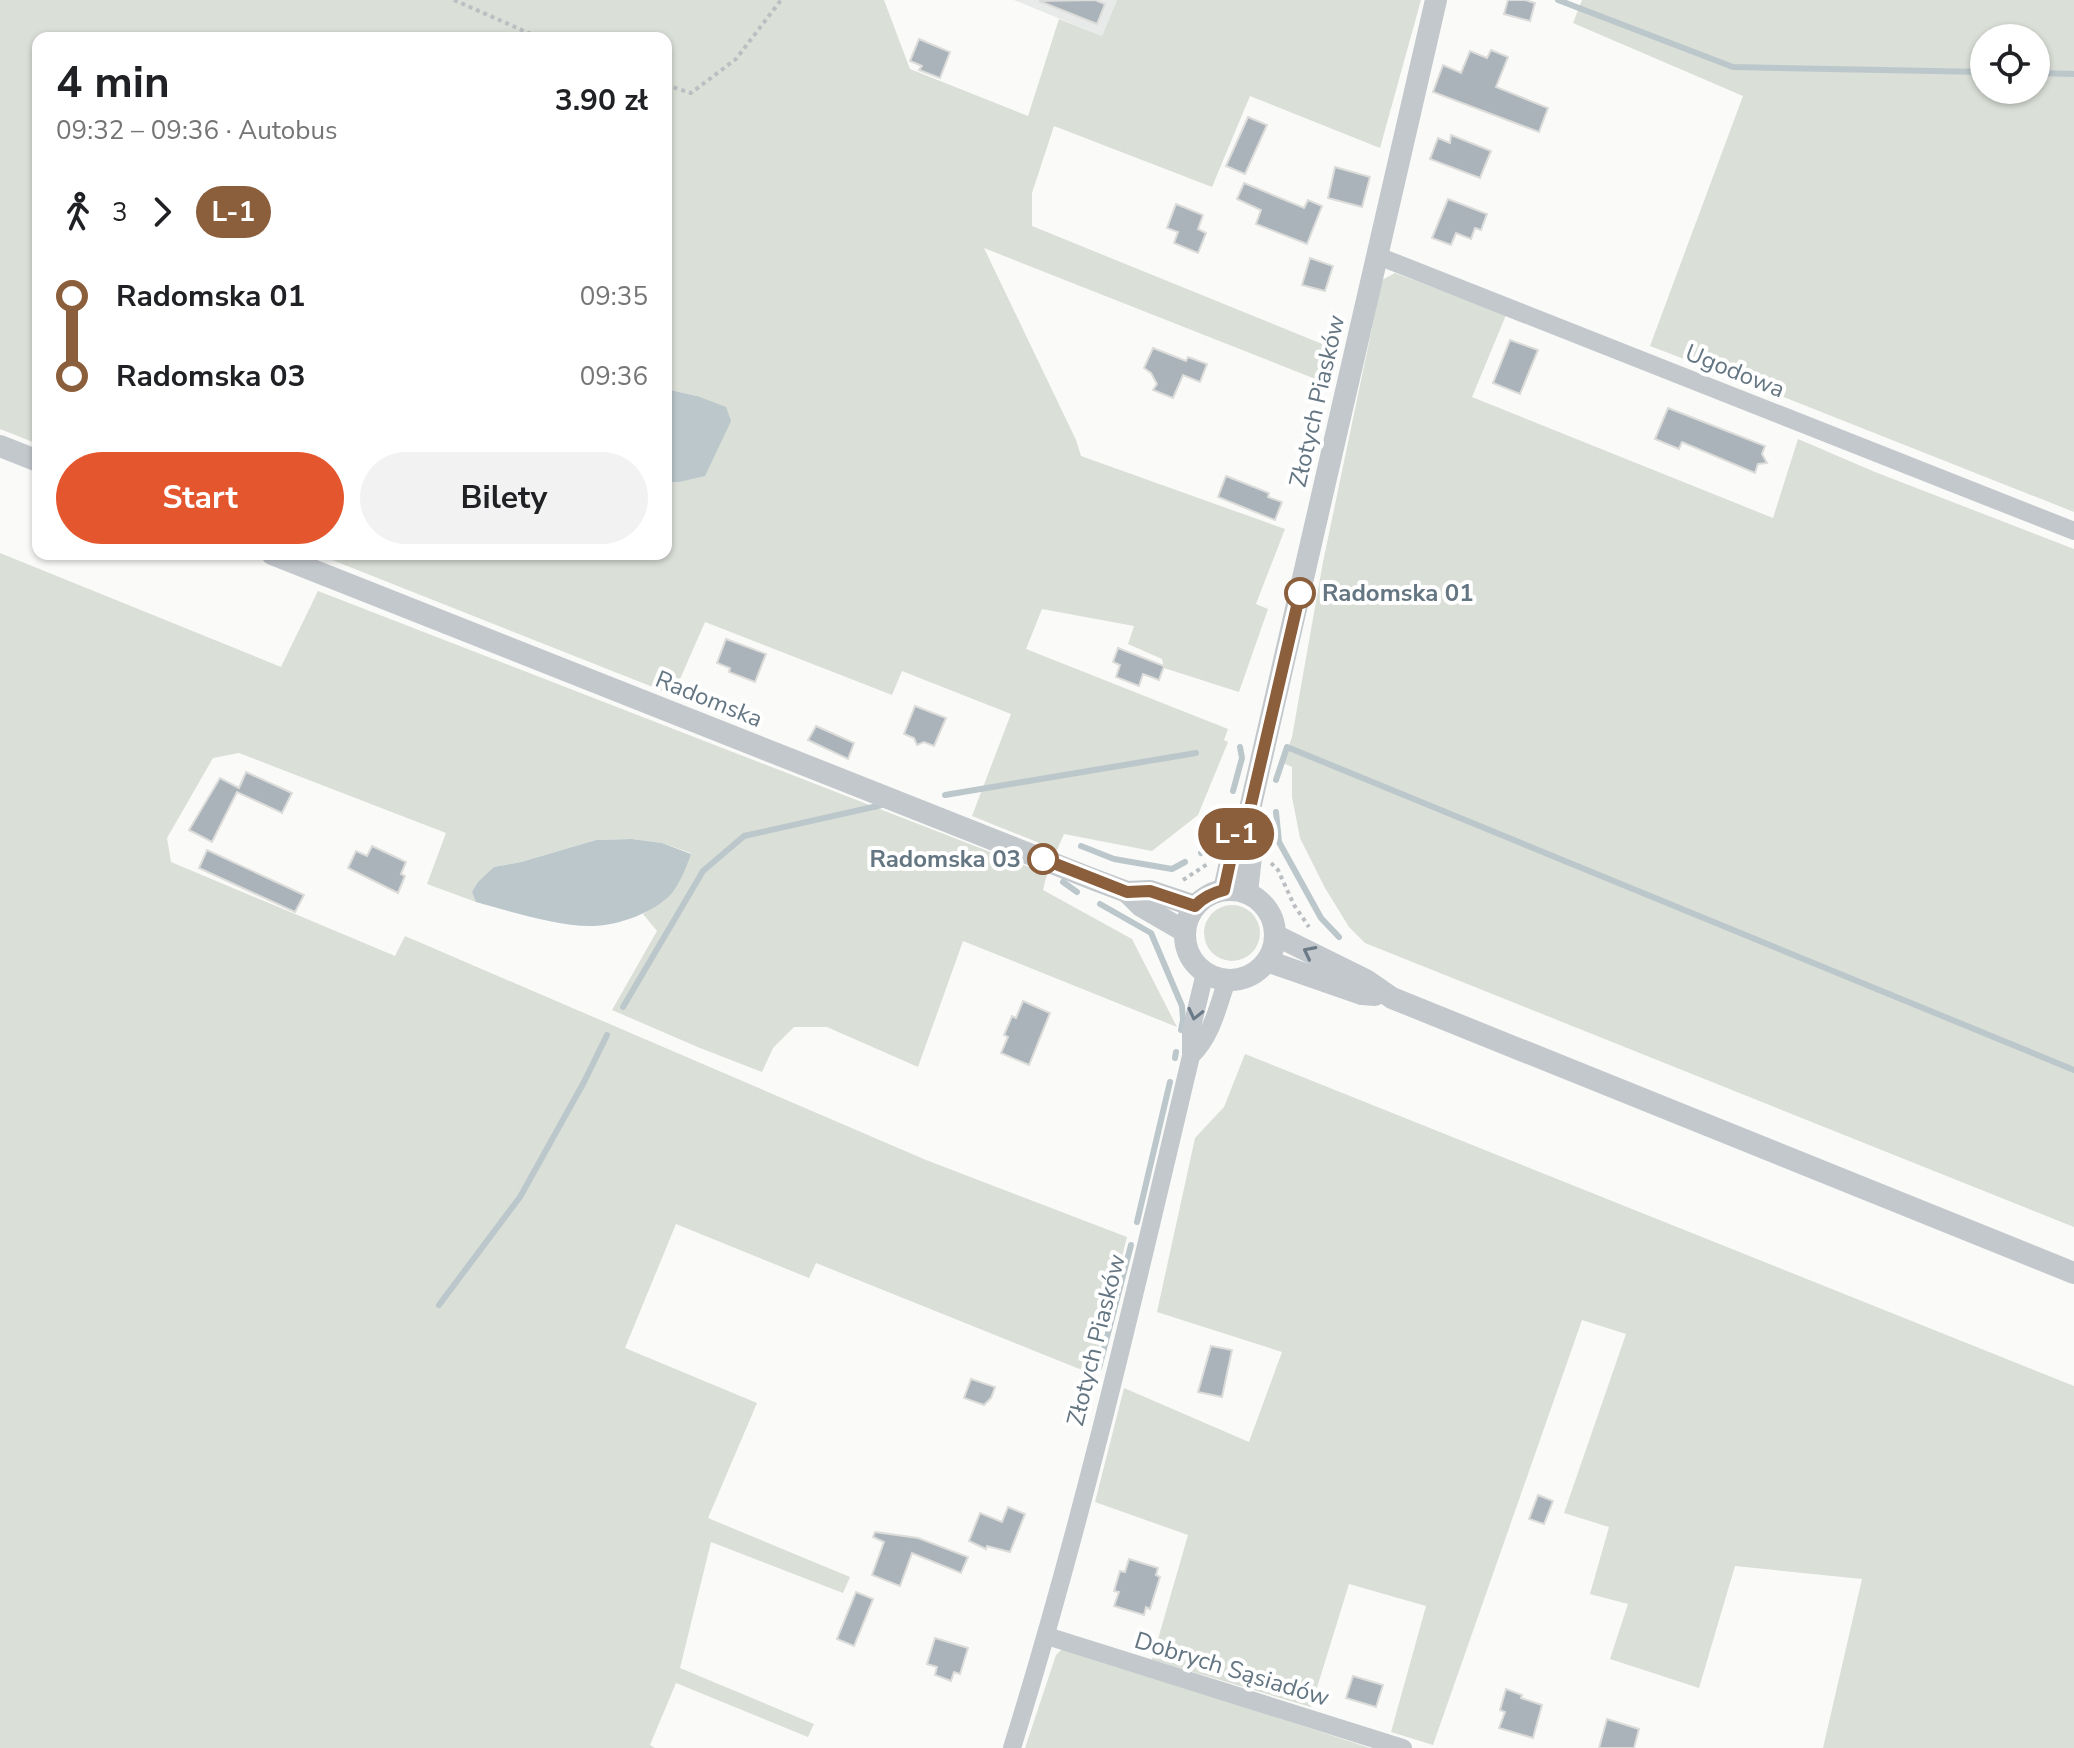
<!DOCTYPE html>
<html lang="pl">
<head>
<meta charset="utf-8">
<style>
	body { margin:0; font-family:"Nunito Sans",sans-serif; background:#f2f2f2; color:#202124; height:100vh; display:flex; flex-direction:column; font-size:30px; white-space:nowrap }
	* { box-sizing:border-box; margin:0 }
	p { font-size:26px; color:#757577 }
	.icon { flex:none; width:44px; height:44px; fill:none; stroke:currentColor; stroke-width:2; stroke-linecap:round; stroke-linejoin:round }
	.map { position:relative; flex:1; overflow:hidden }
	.sheet { position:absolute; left:32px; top:32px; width:640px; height:528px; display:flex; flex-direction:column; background:#fff; border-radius:16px; box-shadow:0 2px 6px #0004 }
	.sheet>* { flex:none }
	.badge { padding:0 16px; border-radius:26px; font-size:28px; line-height:52px }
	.tools { position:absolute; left:1970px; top:24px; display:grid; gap:16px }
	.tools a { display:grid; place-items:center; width:80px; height:80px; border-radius:50%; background:#fff; box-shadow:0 2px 6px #0004; font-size:40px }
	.map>.badge { position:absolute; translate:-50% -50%; box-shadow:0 0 0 4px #fff }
	.legs { display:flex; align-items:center; gap:12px; height:88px; padding:0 24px; font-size:26px }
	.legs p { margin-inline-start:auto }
	.headline { display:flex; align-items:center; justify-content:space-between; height:136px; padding:0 24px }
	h1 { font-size:44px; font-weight:700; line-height:60px }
	.action { display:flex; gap:16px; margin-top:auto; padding:16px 24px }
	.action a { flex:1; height:92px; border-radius:48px; background:#e4572e; color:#fff; font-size:32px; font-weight:700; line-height:92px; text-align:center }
	.action a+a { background:#f2f2f2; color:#202124 }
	ul { padding:0 24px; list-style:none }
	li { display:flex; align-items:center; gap:28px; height:80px; font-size:30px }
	li i { display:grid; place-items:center; width:12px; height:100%; margin:0 10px; background:currentColor }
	li i::after { content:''; width:20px; height:20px; margin:-10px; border:6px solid; border-radius:50%; background:#fff }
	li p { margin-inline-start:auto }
	li:first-child i { background:linear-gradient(#0000 50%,currentColor 0) }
	li:last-child i { background:linear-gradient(currentColor 50%,#0000 0) }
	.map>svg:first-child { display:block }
</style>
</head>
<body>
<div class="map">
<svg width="2074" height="1748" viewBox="0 0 2074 1748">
	<rect width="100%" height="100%" fill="#fafaf8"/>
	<!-- built -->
	<polygon fill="#e8e9e9" points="1014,0 1117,0 1102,36"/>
	<!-- green -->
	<g fill="#dadfd7" fill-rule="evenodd">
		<polygon points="0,0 884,0 910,69 1028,116 1059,19 1102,36 1117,0 1421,0 1380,148 1250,96 1212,187 1054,126 1032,193 1032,226 1332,348 1323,382 984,248 1076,440 1081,456 1285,529 1256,604 1268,609 1239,692 1164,668 1162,659 1128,644 1134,626 1042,609 1026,649 1228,729 1224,740 1228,742 1198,815 1152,851 1064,834 1057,850 972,816 1011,714 902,671 892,695 705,622 673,695 317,554 666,554 666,482 679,482 697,396 666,389 666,38 38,38 38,444 0,429"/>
		<path d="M1582 0H2074V512L1781 396 1650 346 1743 96 1573 23ZM2036 38V90H1984V38Z"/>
		<polygon points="1395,273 1506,315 1472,397 1773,518 1798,439 1875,472 2074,549 2074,1227 1365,943 1349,927 1325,888 1300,838 1292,797 1292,767 1283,763 1292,737 1323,562 1382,280"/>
		<polygon points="0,553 281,667 318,591 1047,874 1043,890 1132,939 1177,1027 963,941 918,1067 827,1027 794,1027 773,1048 762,1072 700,1048 612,1010 657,931 643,914 670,895 691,853 662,843 632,839 596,840 521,862 494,867 472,892 476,902 427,884 446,833 239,753 213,758 167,838 171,862 395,956 405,936 926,1160 1127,1237 1092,1374 816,1263 809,1278 676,1224 625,1348 757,1403 708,1518 850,1577 843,1593 711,1542 680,1668 814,1724 808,1737 676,1683 650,1745 655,1748 0,1748"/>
		<circle cx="1232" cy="933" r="28"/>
		<polygon points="1245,1054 2074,1386 2074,1748 1823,1748 1862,1579 1735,1566 1699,1688 1610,1659 1628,1604 1590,1594 1609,1527 1564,1513 1626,1334 1582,1320 1433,1745 1391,1732 1426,1606 1349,1584 1311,1707 1152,1660 1188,1535 1095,1502 1124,1388 1249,1442 1282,1352 1157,1312 1195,1138 1224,1107"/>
		<polygon points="1067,1649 1370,1748 1025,1748 1056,1655 1061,1650"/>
	</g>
	<!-- water -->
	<g fill="#bbc7cb">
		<polygon points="666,389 697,396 726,407 731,421 705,476 679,482 666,482"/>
		<path d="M632 839 662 843 691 854C686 868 681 881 672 893 656 912 617 926 593 926 559 927 509 911 476 902L472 892 478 882 494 867 521 862 596 840Z"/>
	</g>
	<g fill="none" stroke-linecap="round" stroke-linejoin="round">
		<!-- stream -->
		<g stroke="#bbc7cb" stroke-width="6">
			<polyline points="1558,0 1733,67 1984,72"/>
			<polyline points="2036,73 2074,74"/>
			<polyline points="1276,780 1287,747 2074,1070"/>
			<polyline points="1233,791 1242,758 1240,747"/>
			<polyline points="945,795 1196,753"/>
			<polyline points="1276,812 1279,842 1321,918 1339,937"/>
			<polyline points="1081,846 1114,859 1172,869 1185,862"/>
			<polyline points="1201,853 1217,843 1224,823"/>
			<polyline points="1063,882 1077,892"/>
			<polyline points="1100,904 1151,933 1182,1006 1183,1020 1181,1030"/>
			<polyline points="623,1007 703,871 744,836 882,805"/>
			<polyline points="1175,1058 1176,1052"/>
			<polyline points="1137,1222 1170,1082"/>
			<polyline points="439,1305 520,1197 584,1082 607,1035"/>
			<polyline points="1099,1368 1131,1245"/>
		</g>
	</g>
	<!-- building -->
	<g fill="#aab3b9" stroke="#dcdcda" stroke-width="2">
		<polygon points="1095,0 1105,4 1097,24 1039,1"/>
		<polygon points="1508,0 1525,0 1535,3 1530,21 1504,14"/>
		<polygon points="919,39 950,52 940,78 919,70 922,66 910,61"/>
		<polygon points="1491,50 1508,57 1496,87 1548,108 1539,132 1433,92 1443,65 1461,73 1470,51 1487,58"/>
		<polygon points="1248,117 1267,125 1245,174 1226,166"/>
		<polygon points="1451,135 1491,151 1480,178 1430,159 1438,138 1450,143"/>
		<polygon points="1335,167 1370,177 1362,207 1328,198"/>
		<polygon points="1244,183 1304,208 1308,200 1322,206 1307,244 1256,224 1261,210 1237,199"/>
		<polygon points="1448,199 1487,214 1481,230 1475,228 1471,239 1456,233 1451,245 1432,238"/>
		<polygon points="1176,204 1203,215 1198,229 1206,233 1198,253 1174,243 1178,232 1167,228"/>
		<polygon points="1310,258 1333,266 1325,291 1302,285"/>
		<polygon points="1510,340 1538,350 1520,394 1493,383"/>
		<polygon points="1153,348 1186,361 1188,357 1207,364 1200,382 1183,375 1173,398 1153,390 1157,384 1151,373 1144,368"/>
		<polygon points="1668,408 1765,446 1762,454 1767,463 1758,464 1755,473 1682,442 1679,449 1655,439"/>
		<polygon points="1226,476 1269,493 1268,497 1282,502 1275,520 1218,497"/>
		<polygon points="726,639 766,654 755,682 729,672 730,668 717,663"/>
		<polygon points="1118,648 1164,666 1159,680 1143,674 1139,686 1116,677 1120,665 1113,662"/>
		<polygon points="915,706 946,718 934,746 924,742 917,745 914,738 904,734"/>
		<polygon points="816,726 854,743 848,759 808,740"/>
		<polygon points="246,772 292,793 282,813 237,792 212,842 189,830 220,778 239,788"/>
		<polygon points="372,846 406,862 401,874 405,876 398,893 348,868 356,851 367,856"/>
		<polygon points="207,850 304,895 295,912 199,868"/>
		<polygon points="1023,1001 1050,1013 1029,1065 1001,1053 1008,1037 1004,1035 1012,1016 1016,1018"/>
		<polygon points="1211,1346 1232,1350 1222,1397 1198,1392"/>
		<polygon points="971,1379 995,1387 991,1398 984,1405 964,1398"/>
		<polygon points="1538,1495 1553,1501 1544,1524 1529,1519"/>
		<polygon points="1008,1507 1025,1514 1010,1552 987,1546 986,1549 969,1541 980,1513 1002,1522"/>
		<polygon points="875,1532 918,1538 968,1557 961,1573 912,1553 900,1586 872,1575 884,1542 873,1537"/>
		<polygon points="1129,1559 1158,1568 1156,1575 1160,1577 1150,1609 1146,1607 1144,1615 1114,1606 1119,1592 1114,1591 1120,1571 1125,1572"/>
		<polygon points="856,1592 873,1599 854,1646 837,1639"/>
		<polygon points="935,1638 968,1648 960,1674 954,1672 951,1681 935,1675 937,1667 927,1664"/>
		<polygon points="1353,1676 1383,1685 1376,1707 1346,1698"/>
		<polygon points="1506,1689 1522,1695 1521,1698 1542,1705 1533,1738 1499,1728 1505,1712 1500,1710"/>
		<polygon points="1607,1719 1639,1729 1634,1748 1599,1748"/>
	</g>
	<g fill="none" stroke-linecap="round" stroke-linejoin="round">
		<!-- path -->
		<g stroke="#bbbfc2" stroke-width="4" stroke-dasharray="4 4" stroke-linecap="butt">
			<polyline points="454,0 540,38"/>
			<polyline points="666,85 691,93 736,59 781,0"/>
			<polyline points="1271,863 1278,870 1294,905 1309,927"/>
			<polyline points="1183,880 1209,863"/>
		</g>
		<!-- minor -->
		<g stroke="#c3c8cc" stroke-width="18">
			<polyline points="1378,256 2074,531"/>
			<path d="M1191 1056C1212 1036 1218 1006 1227 980"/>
			<polyline points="1047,1636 1403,1748"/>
			<path d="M1012 1748C1083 1520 1136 1288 1191 1056V1031L1205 973"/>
		</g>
		<!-- tertiary -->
		<g stroke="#c3c8cc" stroke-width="22">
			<polyline points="0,446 38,461"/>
			<polyline points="272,554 1095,880 1127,892 1150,891 1195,906"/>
			<circle cx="1230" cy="935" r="45"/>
			<polyline points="1224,890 1237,830 1249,813 1436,0"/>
			<polyline points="1127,892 1141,906 1184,931"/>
			<polyline points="1247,893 1254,829 1249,813"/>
			<polyline points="1275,935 1366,980 1392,998 2074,1273"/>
			<polyline points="1267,961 1362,994 1375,995"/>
		</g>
	</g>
	<!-- one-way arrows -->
	<defs><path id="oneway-chevron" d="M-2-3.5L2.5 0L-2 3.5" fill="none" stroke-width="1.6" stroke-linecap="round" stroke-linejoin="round" transform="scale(2)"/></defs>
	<g stroke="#6a7a87">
		<use href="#oneway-chevron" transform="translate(1309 952) rotate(-153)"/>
		<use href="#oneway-chevron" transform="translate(1195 1014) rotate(103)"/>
	</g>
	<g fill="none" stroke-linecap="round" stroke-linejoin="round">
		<defs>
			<path id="line-1" d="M1043 859 1127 892 1150 891 1195 906C1203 897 1212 893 1224 890L1237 830 1249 813 1300 593"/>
		</defs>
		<!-- line-1 casing -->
		<use href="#line-1" stroke="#fff" stroke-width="18"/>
		<!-- line-1 -->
		<use href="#line-1" stroke="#8b5e3c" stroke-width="12"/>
	</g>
	<!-- markers -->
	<g fill="#fff" stroke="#8b5e3c" stroke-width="4">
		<circle cx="1300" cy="593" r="14"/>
		<circle cx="1043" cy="859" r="14"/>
	</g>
	<g text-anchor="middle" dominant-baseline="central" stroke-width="8" stroke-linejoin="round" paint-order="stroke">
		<!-- street labels -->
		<g font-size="24" fill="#657683" stroke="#fff">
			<text transform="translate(1735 371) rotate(22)">Ugodowa</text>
			<text transform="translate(1317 401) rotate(-77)">Złotych Piasków</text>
			<text transform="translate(709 699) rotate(22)">Radomska</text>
			<text transform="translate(1096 1340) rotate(-76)">Złotych Piasków</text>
			<text transform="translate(1232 1669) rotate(17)">Dobrych Sąsiadów</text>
		</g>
		<!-- stop labels -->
		<g font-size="24" font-weight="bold" fill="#657683" stroke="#fff" text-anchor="start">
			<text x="1322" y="593">Radomska 01</text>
			<text x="1021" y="859" text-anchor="end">Radomska 03</text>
		</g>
	</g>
</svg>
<div class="tools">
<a><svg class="icon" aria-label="locate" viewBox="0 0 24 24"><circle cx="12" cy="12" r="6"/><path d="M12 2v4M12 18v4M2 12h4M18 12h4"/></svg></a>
</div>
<b class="badge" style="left:1236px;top:834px;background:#8b5e3c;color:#fff">L-1</b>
<section class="sheet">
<div class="headline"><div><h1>4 min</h1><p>09:32 – 09:36 · Autobus</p></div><b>3.90 zł</b></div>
<div class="legs"><svg class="icon" aria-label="walk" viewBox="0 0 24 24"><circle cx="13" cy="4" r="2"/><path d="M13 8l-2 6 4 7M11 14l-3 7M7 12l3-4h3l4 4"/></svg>3<svg class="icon" aria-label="forward" viewBox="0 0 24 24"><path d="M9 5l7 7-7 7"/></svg><b class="badge" style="background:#8b5e3c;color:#fff">L-1</b></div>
<ul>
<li><i style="color:#8b5e3c"></i><b>Radomska 01</b><p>09:35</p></li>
<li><i style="color:#8b5e3c"></i><b>Radomska 03</b><p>09:36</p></li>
</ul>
<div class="action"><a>Start</a><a>Bilety</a></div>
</section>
</div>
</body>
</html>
